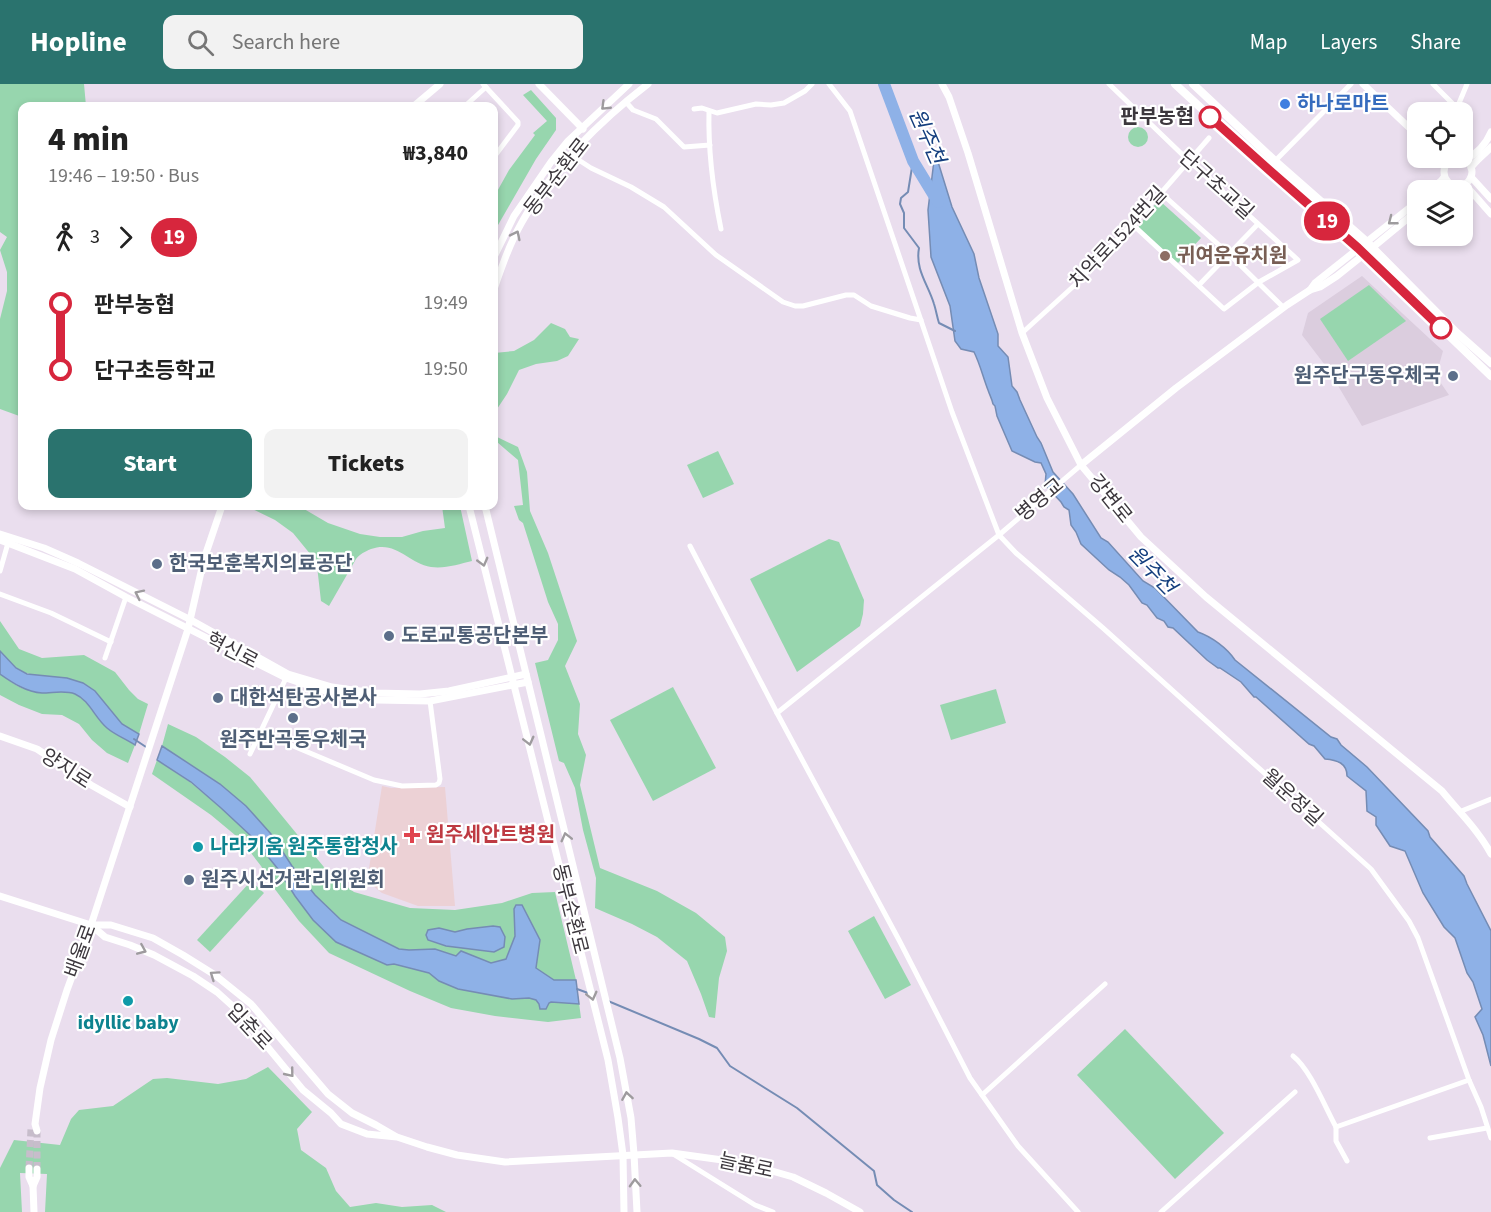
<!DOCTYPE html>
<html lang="en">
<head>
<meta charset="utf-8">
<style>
	body { margin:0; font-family:"Source Sans 3","Noto Sans KR",sans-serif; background:#f2f2f2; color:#222; height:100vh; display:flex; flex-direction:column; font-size:22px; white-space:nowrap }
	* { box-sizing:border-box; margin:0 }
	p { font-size:20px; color:#767676 }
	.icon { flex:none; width:33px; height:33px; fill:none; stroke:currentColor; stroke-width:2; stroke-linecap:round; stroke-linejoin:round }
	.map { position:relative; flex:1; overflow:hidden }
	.panel { position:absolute; left:18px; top:18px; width:480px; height:408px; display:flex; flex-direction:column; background:#fff; border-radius:12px; box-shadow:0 3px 9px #0003 }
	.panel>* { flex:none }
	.badge { padding:0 12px; border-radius:20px; font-size:21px; line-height:39px }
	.tools { position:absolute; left:1407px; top:18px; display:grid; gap:12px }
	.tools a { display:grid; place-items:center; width:66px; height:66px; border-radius:12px; background:#fff; box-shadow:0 3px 9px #0003; font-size:30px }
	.map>.badge { position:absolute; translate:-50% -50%; box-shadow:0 0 0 3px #fff }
	.legs { display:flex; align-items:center; gap:9px; height:66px; padding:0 30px; font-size:20px }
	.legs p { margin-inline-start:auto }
	.summary { display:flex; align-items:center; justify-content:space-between; height:102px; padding:0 30px }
	h1 { font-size:33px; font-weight:800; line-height:45px }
	.cta { display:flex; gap:12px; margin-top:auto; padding:12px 30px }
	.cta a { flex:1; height:69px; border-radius:12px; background:#2a736e; color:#fff; font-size:24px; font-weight:800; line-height:69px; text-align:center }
	.cta a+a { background:#f2f2f2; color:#222 }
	ul { padding:0 30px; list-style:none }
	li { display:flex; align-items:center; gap:21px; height:66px; font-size:22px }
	li i { display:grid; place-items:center; width:9px; height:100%; margin:0 8px; background:currentColor }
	li i::after { content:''; width:15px; height:15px; margin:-8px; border:4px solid; border-radius:50%; background:#fff }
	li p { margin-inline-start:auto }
	li:first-child i { background:linear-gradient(#0000 50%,currentColor 0) }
	li:last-child i { background:linear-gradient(currentColor 50%,#0000 0) }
	header { display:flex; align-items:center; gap:36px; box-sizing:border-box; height:84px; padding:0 30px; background:#2a736e; color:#fff }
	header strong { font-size:28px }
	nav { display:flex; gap:33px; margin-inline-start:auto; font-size:21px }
	.search { width:420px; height:54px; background:#f2f2f2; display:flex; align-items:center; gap:15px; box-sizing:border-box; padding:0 21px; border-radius:12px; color:#767676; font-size:22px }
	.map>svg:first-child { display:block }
</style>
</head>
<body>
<header>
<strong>Hopline</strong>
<div class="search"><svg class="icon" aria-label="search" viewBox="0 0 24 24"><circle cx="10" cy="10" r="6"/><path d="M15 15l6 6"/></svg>Search here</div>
<nav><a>Map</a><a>Layers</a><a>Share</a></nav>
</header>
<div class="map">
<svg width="1491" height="1128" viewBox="0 0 1491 1128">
	<rect width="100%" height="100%" fill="#eadeee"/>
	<!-- education -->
	<polygon fill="#dbcdde" points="1362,192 1443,267 1436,292 1449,311 1362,342 1328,285 1302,251 1308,229"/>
	<!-- medical -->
	<polygon fill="#ecd1d5" points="382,702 391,704 445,703 455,822 418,822 382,809 367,797"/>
	<!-- green -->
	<g fill="#97d6ae">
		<polygon points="0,0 84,0 86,22 22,22 22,333 0,325 0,235 7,207 7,188 0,166 7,153 0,148"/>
		<polygon points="531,6 556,34 556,46 536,75 494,148 494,113 509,86 535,51 533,49 547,37 523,11"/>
		<circle cx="1138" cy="53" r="10"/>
		<polygon points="1161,118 1201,154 1178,179 1139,145 1139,142 1156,119"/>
		<polygon points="1369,201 1406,237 1348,277 1320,235"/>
		<polygon points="551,239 565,245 570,253 579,255 568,272 557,277 536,280 519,286 507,310 497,325 494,334 494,269 514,267 534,256"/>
		<polygon points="494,350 495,352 518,363 527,388 530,427 548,469 577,557 565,582 580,620 578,650 586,671 580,701 600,784 657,807 696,829 725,853 727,867 719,894 715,934 709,933 701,910 687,877 657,853 632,840 595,824 596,794 583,746 575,704 564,679 559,677 535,579 548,576 558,556 558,540 548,518 523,439 519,436 514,422 523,421 518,376 497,358 494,357"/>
		<polygon points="718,367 734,400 703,414 687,381"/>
		<path d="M246 422H299L328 439 360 450 380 453H402L423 447 445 444 442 422H460L472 477C459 480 445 485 431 483 408 479 396 456 371 465 364 468 360 470 356 475L329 522 321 517 317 482 311 471 293 449 275 436Z"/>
		<polygon points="829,455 839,458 864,516 863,530 860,542 797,588 750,495"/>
		<path d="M0 537 19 565 42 574 84 571 115 588 129 606 138 615 148 620 139 650 122 640 110 625 39 592C19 589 13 582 0 567Z"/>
		<path d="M0 590C9 596 18 604 28 606 43 610 61 604 75 610 89 617 95 634 107 644 115 651 126 655 135 661L128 679 107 669 92 656 79 640 62 631 42 630 19 621 0 611Z"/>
		<polygon points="673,603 716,684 653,717 610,636"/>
		<polygon points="996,605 1006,639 951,656 940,621"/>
		<polygon points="168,640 196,653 225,673 250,693 328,788 354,808 410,824 455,826 502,819 532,809 555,808 576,896 581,934 548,938 495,932 451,924 410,907 329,869 299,837 274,804 261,782 241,756 211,731 152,690 157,676 190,698 221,724 251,752 278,785 295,812 313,836 341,836 315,811 292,782 271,750 246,722 220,700 162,662"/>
		<polygon points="251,797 264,809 210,868 197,856"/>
		<polygon points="874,832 911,901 885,915 848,847"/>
		<polygon points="1125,945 1224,1049 1175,1095 1077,991"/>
		<polygon points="268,983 312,1028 297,1045 301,1066 326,1084 336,1107 350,1123 376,1119 402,1123 432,1121 446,1128 45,1128 47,1090 20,1089 22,1128 0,1128 0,1084 14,1056 60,1061 71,1035 79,1026 113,1022 153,995 167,994 218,1000 246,995"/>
	</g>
	<!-- water -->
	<g fill="#8eb1e7" stroke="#758cb4" stroke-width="1.5">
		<path d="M935 68 952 123 974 170 979 194 998 250V262L1008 273 1012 302 1017 308 1020 316 1037 353 1041 359 1053 388 1073 410 1101 454 1108 458 1143 497 1155 504 1198 548C1212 553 1227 564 1235 576L1331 653 1337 655 1341 661 1367 683 1428 747 1430 753 1464 792 1467 800 1491 847V982L1483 951 1475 933 1482 925 1473 898 1467 889 1455 854 1444 843 1423 809 1405 767 1390 762 1376 741V733L1367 727 1366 707 1347 692C1347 679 1337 676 1325 675L1314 662 1309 660 1256 613H1254L1241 598 1220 584H1218L1207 576 1173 544 1168 543 1164 537 1157 534 1147 521 1142 519 1129 501 1120 493 1109 486 1081 460 1076 448 1071 441 1069 426 1064 423 1061 418 1045 401 1046 390 1041 379 1035 378 1012 367 997 332 995 322 993 320C992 315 990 312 988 306 983 293 980 280 974 268L961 265 955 257 950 222 931 173 928 126Z"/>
		<path d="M0 567 16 584 27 590 67 594 83 599 95 607 122 640 139 650 135 661C126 655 115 651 107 644 95 634 89 616 75 610 65 606 53 609 42 609 26 608 13 599 0 590Z"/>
		<polygon points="162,662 220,700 246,722 271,750 292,782 315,811 341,836 399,865 409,866 435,865 456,872 461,867 491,879 506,875 515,852 514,825 516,821 522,821 540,856 536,884 554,896 576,896 579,920 551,918 549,919 546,925 540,925 539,920 536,916 529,914 512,915 458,905 439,897 429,889 394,880 387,881 336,858 313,836 295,812 278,785 251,752 221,724 191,698 157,676"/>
		<polygon points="493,842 500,843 505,853 504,863 494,868 446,862 428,856 426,851 428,846 439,844 455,848 467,845"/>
	</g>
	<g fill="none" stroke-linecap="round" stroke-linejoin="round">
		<!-- stream -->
		<g stroke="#758cb4" stroke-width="2">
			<path d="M913 77 908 108 901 114 900 120 904 129V144L919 164C915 186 928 200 934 220 936 226 937 233 939 239L955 247"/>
			<polyline points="134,655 146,663"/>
			<polyline points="577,905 588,909"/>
			<polyline points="608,917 699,955 717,964 730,982 797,1024 874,1087 877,1101 894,1116 912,1128"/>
		</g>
		<!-- river -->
		<polyline stroke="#8eb1e7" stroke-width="12" points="884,0 913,77 938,118"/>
		<!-- tertiary-tunnel -->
		<g stroke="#c7bdcb" stroke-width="7" stroke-dasharray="7 3.5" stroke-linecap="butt">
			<polyline points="29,1084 31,1045"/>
			<polyline points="37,1085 37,1047"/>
		</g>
		<!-- minor -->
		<g stroke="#fff" stroke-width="5">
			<polyline points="483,0 518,38 518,41 494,73"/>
			<polyline points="829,0 850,27 952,328 999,451 1016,469 1103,544 1371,785 1409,837 1418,854 1469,996 1481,1023 1491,1054"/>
			<polyline points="1109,0 1189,77 1298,176 1259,198 1224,225 1132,140"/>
			<polyline points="1433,0 1457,24"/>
			<polyline points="626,18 633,26 656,35 684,63 710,61"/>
			<polyline points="465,22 486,3"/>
			<polyline points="694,25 702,24 717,29 756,20 771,21 784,19 805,7 812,0"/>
			<path d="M709 27C708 67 713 106 721 145"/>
			<polyline points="1454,28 1457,24 1467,0"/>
			<polyline points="571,71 591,84 631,103 664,123 716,171 783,218 795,222 803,222 846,211 854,211 871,222 910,234 921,236"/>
			<polyline points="1275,77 1351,0"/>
			<polyline points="1161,109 1229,170 1283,223"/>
			<polyline points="1199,201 1258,140"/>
			<polyline points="1022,249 1076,200 1161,109 1209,54"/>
			<polyline points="690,462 777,629"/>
			<polyline points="0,487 8,459"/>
			<polyline points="0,510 51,529 111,558"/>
			<polyline points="105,574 126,513"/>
			<polyline points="260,648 374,696 402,702 436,701 439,699 440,695 430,617"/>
			<polyline points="250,670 286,594"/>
			<polyline points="1459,728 1491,715"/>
			<path d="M1293 972C1310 985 1325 1023 1336 1043L1469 996"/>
			<polyline points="982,1011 1105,900"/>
			<polyline points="1336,1043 1336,1057 1347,1077"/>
			<polyline points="1430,1054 1487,1044"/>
			<polyline points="673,1070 755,1121 773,1128"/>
			<polyline points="1078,1128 1018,1062 970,994 899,856 777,629 999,451 1081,381"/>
			<polyline points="1161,1128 1295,1008"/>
		</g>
		<!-- tertiary -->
		<g stroke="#fff" stroke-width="7">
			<polyline points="539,0 583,45"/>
			<path d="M942 0 949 13 968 69 1022 249 1047 314 1081 381 1141 453 1206 513 1442 707C1459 728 1479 747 1491 770"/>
			<polyline points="1363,0 1418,52"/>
			<polyline points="414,22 440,0"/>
			<circle cx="1458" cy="88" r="14"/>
			<polyline points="1436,74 1442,79 1444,83"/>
			<path d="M1465 76C1476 70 1486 60 1491 48"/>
			<path d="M1471 84C1474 78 1486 69 1491 63"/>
			<polyline points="1471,93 1491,115"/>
			<polyline points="1463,102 1469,105 1491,130"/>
			<polyline points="1430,106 1441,97 1444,93"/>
			<polyline points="1440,106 1450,100"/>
			<polyline points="494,173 514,132 551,78 568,57 629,0"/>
			<path d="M494 205C502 182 510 159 522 138 551 85 601 36 648 0"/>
			<polyline points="1310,206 1315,199 1418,117"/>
			<polyline points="1081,381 1176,304 1287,221 1310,206 1320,203 1337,192 1372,164 1418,126"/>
			<polyline points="469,422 608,976 618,1034 623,1071 624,1128"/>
			<polyline points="485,422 620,974 631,1034 634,1070 637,1128"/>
			<polyline points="0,450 44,464 78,479 191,536 288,590 332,603 374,609 420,610 449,607 526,590"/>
			<polyline points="0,456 75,485 126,513 286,594 331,609 377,616 430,617 528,598"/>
			<polyline points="0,652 37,665 91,701 130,723"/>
			<polyline points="0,812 91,841 111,841 153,854 183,871 215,891 251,920 328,1010 352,1029 376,1041 395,1052"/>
			<polyline points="91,841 105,853 130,861 154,871 193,892 217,908 238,927 303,1006 331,1029 341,1040 367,1050 397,1053 427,1063 457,1071 505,1078 672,1069 744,1079 793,1093 826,1109 860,1128"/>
			<polyline points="37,1047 35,1040 40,1004 51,956 67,906 91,841 188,545 204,475 222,422"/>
			<polyline points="29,1084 29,1093 33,1102"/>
			<polyline points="34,1128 33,1102 37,1093 37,1085"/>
		</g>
		<!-- secondary -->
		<g stroke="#fff" stroke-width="8">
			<polyline points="1175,0 1267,85 1358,164 1491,292"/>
			<polyline points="1193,0 1275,77 1366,157 1457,249 1491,279"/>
		</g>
	</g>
	<!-- one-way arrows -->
	<defs><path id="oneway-chevron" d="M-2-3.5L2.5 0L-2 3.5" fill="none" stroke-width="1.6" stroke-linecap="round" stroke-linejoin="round" transform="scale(1.5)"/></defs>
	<g stroke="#9e9b9e">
		<use href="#oneway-chevron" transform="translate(605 22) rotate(136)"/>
		<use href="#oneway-chevron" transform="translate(1392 137) rotate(142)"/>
		<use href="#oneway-chevron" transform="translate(516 151) rotate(-64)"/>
		<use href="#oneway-chevron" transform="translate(483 478) rotate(75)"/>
		<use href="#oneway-chevron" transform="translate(139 510) rotate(-154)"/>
		<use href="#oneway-chevron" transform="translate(529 657) rotate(76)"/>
		<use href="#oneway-chevron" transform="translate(566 753) rotate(-104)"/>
		<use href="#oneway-chevron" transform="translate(142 866) rotate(23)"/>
		<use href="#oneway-chevron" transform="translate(214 891) rotate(-145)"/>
		<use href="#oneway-chevron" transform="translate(592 912) rotate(76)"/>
		<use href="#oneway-chevron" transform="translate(290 989) rotate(51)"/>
		<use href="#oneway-chevron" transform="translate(627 1012) rotate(-99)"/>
		<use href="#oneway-chevron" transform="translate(635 1099) rotate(-92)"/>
	</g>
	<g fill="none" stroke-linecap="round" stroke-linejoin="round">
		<defs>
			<polyline id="line-1" points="1210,33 1268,85 1358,164 1441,244"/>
		</defs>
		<!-- line-1 casing -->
		<use href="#line-1" stroke="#fff" stroke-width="14"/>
		<!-- line-1 -->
		<use href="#line-1" stroke="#d7263d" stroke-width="9"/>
	</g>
	<!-- markers -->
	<circle fill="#3f7fe0" stroke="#fff" stroke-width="2" cx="1285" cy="20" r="6"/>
	<g fill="#fff" stroke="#d7263d" stroke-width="3">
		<circle cx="1210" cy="33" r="10"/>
		<circle cx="1441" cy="244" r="10"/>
	</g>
	<circle fill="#8d6e63" stroke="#fff" stroke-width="2" cx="1165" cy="172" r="6"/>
	<g fill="#5c6f8a" stroke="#fff" stroke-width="2">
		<circle cx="1453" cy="292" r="6"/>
		<circle cx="157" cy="480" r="6"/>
		<circle cx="389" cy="552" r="6"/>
		<circle cx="218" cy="614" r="6"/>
		<circle cx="293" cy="634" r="6"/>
		<circle cx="189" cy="796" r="6"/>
	</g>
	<path fill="#e0444e" stroke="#fff" stroke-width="2" d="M409 742h6v6h6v6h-6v6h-6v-6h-6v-6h6z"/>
	<g fill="#0f9aa8" stroke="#fff" stroke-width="2">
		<circle cx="198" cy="763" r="6"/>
		<circle cx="128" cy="917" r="6"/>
	</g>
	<g text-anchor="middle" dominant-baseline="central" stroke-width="4.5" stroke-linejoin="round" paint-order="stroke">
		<!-- shop labels -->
		<g font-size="20" font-weight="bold" fill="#366cbe" stroke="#fff" text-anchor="start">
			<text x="1297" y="20">하나로마트</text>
		</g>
		<!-- stop labels -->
		<g font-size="20" font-weight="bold" fill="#3c373d" stroke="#fff" text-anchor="end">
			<text x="1194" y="33">판부농협</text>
		</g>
		<!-- street labels -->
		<g font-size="20" fill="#3c373d" stroke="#fff">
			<text transform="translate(557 93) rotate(-52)">동부순환로</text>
			<text transform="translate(1216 101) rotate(42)">단구초교길</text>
			<text transform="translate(1118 154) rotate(-47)">치악로1524번길</text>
			<text transform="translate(1110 415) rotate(51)">강변로</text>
			<text transform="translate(1040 416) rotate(-40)">병영교</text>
			<text transform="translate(232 567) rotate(27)">혁신로</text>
			<text transform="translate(66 685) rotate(33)">양지로</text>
			<text transform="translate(1292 714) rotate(42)">월운정길</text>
			<text transform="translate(570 825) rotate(76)">동부순환로</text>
			<text transform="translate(81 867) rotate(-70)">배울로</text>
			<text transform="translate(249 943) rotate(47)">입춘로</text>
			<text transform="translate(746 1082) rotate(12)">늘품로</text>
		</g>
		<!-- education labels -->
		<g font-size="20" font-weight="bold" fill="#785e54" stroke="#fff" text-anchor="start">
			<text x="1177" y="172">귀여운유치원</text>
		</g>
		<!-- service labels -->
		<g font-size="20" font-weight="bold" fill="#4e5e75" stroke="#fff" text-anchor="start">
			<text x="1441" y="292" text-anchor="end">원주단구동우체국</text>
			<text x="169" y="480">한국보훈복지의료공단</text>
			<text x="401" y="552">도로교통공단본부</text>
			<text x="230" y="614">대한석탄공사본사</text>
			<text x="293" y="656" text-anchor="middle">원주반곡동우체국</text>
			<text x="201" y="796">원주시선거관리위원회</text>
		</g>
		<!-- health labels -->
		<g font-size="20" font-weight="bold" fill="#be3a42" stroke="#fff" text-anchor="start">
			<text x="426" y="751">원주세안트병원</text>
		</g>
		<!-- culture labels -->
		<g font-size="20" font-weight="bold" fill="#0d838f" stroke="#fff" text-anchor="start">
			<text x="210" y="763">나라키움 원주통합청사</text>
			<text x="128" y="939" text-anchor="middle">idyllic baby</text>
		</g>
		<!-- water labels -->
		<g font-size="21" font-style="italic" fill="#143e7e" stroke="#fff">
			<text transform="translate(927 52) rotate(66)">원주천</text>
			<text transform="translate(1152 486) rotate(46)">원주천</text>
		</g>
	</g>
</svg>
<div class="tools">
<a><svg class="icon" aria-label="locate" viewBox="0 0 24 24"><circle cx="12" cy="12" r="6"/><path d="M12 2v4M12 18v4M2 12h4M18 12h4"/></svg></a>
<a><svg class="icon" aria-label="layers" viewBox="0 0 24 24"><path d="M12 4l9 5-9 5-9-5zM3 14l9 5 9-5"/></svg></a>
</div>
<b class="badge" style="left:1327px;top:137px;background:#d7263d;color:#fff">19</b>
<section class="panel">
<div class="summary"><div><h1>4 min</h1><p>19:46 – 19:50 · Bus</p></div><b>₩3,840</b></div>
<div class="legs"><svg class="icon" aria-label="walk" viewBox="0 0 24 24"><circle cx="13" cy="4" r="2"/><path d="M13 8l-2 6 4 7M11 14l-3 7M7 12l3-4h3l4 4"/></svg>3<svg class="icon" aria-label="forward" viewBox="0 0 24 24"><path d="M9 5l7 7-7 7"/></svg><b class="badge" style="background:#d7263d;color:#fff">19</b></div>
<ul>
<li><i style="color:#d7263d"></i><b>판부농협</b><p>19:49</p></li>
<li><i style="color:#d7263d"></i><b>단구초등학교</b><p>19:50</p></li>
</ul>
<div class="cta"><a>Start</a><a>Tickets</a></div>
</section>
</div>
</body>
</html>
